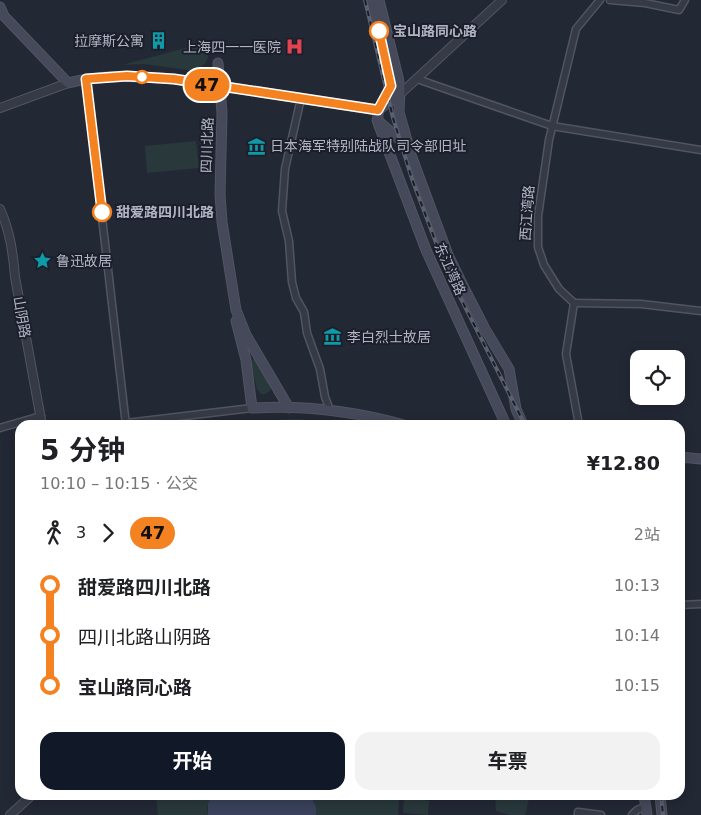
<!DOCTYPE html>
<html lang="zh">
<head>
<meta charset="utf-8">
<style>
	body { margin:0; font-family:"DejaVu Sans","Noto Sans SC",sans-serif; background:#f2f2f2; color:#202124; height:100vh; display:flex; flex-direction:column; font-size:19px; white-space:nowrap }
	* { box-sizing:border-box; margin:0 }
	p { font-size:16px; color:#757577 }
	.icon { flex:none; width:28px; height:28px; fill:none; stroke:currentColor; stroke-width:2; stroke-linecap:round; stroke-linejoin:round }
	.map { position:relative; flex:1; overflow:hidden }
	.side { position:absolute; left:15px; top:420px; width:670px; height:380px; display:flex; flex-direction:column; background:#fff; border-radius:15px; box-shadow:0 2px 12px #0003 }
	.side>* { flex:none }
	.badge { padding:0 10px; border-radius:16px; font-size:18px; line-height:32px }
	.tools { position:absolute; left:630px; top:350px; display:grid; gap:10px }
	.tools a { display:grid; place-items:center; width:55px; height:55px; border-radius:10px; background:#fff; box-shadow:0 2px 12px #0003; font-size:25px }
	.map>.badge { position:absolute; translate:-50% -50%; box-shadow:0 0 0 2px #fff }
	.legs { display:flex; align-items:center; gap:8px; height:55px; padding:0 25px; font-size:16px }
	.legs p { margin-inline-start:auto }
	.head { display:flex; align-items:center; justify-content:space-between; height:85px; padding:0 25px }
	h1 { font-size:28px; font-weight:700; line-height:38px }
	.cta { display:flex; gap:10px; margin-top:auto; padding:10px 25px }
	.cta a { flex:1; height:58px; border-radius:15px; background:#111827; color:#fff; font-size:20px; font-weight:700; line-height:58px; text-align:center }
	.cta a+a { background:#f2f2f2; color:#202124 }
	ul { padding:0 25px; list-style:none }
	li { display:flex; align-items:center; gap:18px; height:50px; font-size:19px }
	li i { display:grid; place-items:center; width:8px; height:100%; margin:0 6px; background:currentColor }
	li i::after { content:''; width:12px; height:12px; margin:-6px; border:4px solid; border-radius:50%; background:#fff }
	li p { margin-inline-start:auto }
	li:first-child i { background:linear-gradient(#0000 50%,currentColor 0) }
	li:last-child i { background:linear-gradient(currentColor 50%,#0000 0) }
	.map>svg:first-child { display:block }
</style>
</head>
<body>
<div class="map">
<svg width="701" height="815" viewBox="0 0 701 815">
	<rect width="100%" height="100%" fill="#232835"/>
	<!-- green -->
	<g fill="#29383b">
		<path d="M208 42C209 58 209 63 195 71L144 64 122 65Z"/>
		<polygon points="196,141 199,168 147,173 145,146"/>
		<polygon points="254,358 256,358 271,387 270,391 265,394 261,394 257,389 251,362"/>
		<polygon points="299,419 348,425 216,425 248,421"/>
		<polygon points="156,795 240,795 235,799 221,796 207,806 208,815 158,815"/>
		<path d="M308 795H399L398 815H316C318 807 314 801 308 795Z"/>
		<polygon points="495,795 530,795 525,815 510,815 496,811"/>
		<polygon points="404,798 429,801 428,815 403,813"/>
	</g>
	<!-- water -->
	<path fill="#39415b" d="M240 795H308C314 801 318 807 316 815H208V803L212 797 222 796 235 799Z"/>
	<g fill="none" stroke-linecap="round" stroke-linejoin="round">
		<defs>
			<g id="minor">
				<polyline points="610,0 645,3 679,10 685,0"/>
				<polyline points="86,79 126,425"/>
				<polyline points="417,79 552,126 701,150"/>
				<polyline points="301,98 285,169 282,211 289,241 292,282 296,298 304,312 307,333 320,369 325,397 330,410"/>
				<polyline points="574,303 559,289 544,265 538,247 538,216 549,140 576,29 600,0"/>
				<polyline points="574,303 641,304 701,311"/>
				<polyline points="574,303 566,354 579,425"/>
				<polyline points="126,423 252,408"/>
				<polyline points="0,428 41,416"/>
				<polyline points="680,605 701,604"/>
				<polyline points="578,815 578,812 601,815"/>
				<polyline points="632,815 637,810 646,806"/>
			</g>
			<g id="tertiary">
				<polyline points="399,95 502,0"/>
				<polyline points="0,108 68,83"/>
				<path d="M0 209C10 231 13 253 15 277L42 425"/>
				<polyline points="10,815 32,795"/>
			</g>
			<g id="secondary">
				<path d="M371 0 391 80C392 97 375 104 378 123L426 250 506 425"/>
				<polyline points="379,0 398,77 400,89 399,112 411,155 448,255 464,288 485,329 509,369 516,409 523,425"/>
				<path d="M0 7 4 16 68 83C103 74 138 76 174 79L378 110 399 95"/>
				<polyline points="218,63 222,113 220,194 222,222 236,310 246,335 289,408"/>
				<polyline points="377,120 408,147"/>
				<path d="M236 321 246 360 252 408C303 405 354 411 404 425"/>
				<polyline points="680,457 701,459"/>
				<polyline points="644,795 647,815"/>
				<polyline points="660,795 662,815"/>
			</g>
		</defs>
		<!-- minor casing -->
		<use href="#minor" stroke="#515561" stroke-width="9"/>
		<!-- tertiary casing -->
		<use href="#tertiary" stroke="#515561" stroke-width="10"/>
		<!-- secondary casing -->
		<use href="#secondary" stroke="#515561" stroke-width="11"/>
		<!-- minor -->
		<use href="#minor" stroke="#363a46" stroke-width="6"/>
		<!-- tertiary -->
		<use href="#tertiary" stroke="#363a46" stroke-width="8"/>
		<!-- secondary -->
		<use href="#secondary" stroke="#454959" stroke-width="9"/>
		<defs>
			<g id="rail">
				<polyline points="365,0 393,118 412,179 441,256 452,281 525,425"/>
				<polyline points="661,795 663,815"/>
			</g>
		</defs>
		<!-- rail casing -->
		<use href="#rail" stroke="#5b606f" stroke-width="4"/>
		<!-- rail -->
		<use href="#rail" stroke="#1c1f2b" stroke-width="2" stroke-dasharray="5.5" stroke-linecap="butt"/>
	</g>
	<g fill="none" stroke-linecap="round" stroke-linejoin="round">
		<defs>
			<polyline id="line-1" points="102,212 86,79 127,76 174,79 378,110 391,86 379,31"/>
		</defs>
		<!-- line-1 casing -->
		<use href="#line-1" stroke="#fff" stroke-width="11"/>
		<!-- line-1 -->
		<use href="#line-1" stroke="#f58220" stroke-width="8"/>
	</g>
	<!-- icons -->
	<defs>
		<symbol id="building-bare" viewBox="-9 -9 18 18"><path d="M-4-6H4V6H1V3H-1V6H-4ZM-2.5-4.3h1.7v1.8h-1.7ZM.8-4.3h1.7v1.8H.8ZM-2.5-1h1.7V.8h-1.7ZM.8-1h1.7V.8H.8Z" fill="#0f9aa8" stroke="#1c1f2b" stroke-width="2.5" paint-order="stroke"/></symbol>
		<symbol id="hospital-bare" viewBox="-9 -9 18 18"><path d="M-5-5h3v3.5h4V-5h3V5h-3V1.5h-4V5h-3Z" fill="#e0444e" stroke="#1c1f2b" stroke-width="2.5" paint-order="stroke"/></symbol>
		<symbol id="museum-bare" viewBox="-9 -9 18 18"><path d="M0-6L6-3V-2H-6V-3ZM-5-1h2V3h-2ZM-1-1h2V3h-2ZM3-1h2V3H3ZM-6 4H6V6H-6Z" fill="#0f9aa8" stroke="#1c1f2b" stroke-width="2.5" paint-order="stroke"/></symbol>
		<symbol id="sight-bare" viewBox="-9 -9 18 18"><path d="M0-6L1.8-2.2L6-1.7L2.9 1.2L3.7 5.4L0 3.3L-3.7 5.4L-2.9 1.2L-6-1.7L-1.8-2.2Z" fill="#0f9aa8" stroke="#1c1f2b" stroke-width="2.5" paint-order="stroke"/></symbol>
	</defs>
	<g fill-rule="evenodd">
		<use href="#building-bare" x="146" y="28" width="25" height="25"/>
		<use href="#hospital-bare" x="282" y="34" width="25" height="25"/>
		<use href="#museum-bare" x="244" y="134" width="25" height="25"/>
		<use href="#sight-bare" x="30" y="248" width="25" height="25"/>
		<use href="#museum-bare" x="320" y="324" width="25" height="25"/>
	</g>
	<!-- markers -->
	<g fill="#fff" stroke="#f58220" stroke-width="2.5">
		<circle cx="379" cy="31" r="9"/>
		<circle cx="142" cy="77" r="6"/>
		<circle cx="102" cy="212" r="9"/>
	</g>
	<g text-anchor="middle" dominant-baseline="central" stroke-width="4" stroke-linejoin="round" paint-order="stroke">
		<!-- stop labels -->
		<g font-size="14" font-weight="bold" fill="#b1b5c3" stroke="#1c1f2b" text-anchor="start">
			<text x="393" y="31">宝山路同心路</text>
			<text x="116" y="212">甜爱路四川北路</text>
		</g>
		<!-- poi labels -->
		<g font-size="14" fill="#b1b5c3" stroke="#1c1f2b" text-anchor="start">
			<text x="144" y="41" text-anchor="end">拉摩斯公寓</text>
			<text x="281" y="47" text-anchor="end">上海四一一医院</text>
			<text x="270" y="146">日本海军特别陆战队司令部旧址</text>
			<text x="56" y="261">鲁迅故居</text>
			<text x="347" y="337">李白烈士故居</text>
		</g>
		<!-- street labels -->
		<g font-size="14" fill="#b1b5c3" stroke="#1c1f2b">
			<text transform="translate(207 145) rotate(-88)">四川北路</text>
			<text transform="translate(527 213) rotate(-86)">西江湾路</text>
			<text transform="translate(450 269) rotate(66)">东江湾路</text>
			<text transform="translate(22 317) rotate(80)">山阴路</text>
		</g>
	</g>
</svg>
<div class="tools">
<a><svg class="icon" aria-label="locate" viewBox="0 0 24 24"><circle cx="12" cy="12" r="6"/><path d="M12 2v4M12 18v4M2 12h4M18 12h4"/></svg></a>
</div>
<b class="badge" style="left:207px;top:85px;background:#f58220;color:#111">47</b>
<section class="side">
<div class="head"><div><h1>5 分钟</h1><p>10:10 – 10:15 · 公交</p></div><b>¥12.80</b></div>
<div class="legs"><svg class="icon" aria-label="walk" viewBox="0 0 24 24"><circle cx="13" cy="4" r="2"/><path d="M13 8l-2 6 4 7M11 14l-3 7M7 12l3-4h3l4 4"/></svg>3<svg class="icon" aria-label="forward" viewBox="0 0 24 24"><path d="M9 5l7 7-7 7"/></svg><b class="badge" style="background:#f58220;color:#111">47</b><p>2站</p></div>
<ul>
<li><i style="color:#f58220"></i><b>甜爱路四川北路</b><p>10:13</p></li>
<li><i style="color:#f58220"></i><span>四川北路山阴路</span><p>10:14</p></li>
<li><i style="color:#f58220"></i><b>宝山路同心路</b><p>10:15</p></li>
</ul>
<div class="cta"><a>开始</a><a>车票</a></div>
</section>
</div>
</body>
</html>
